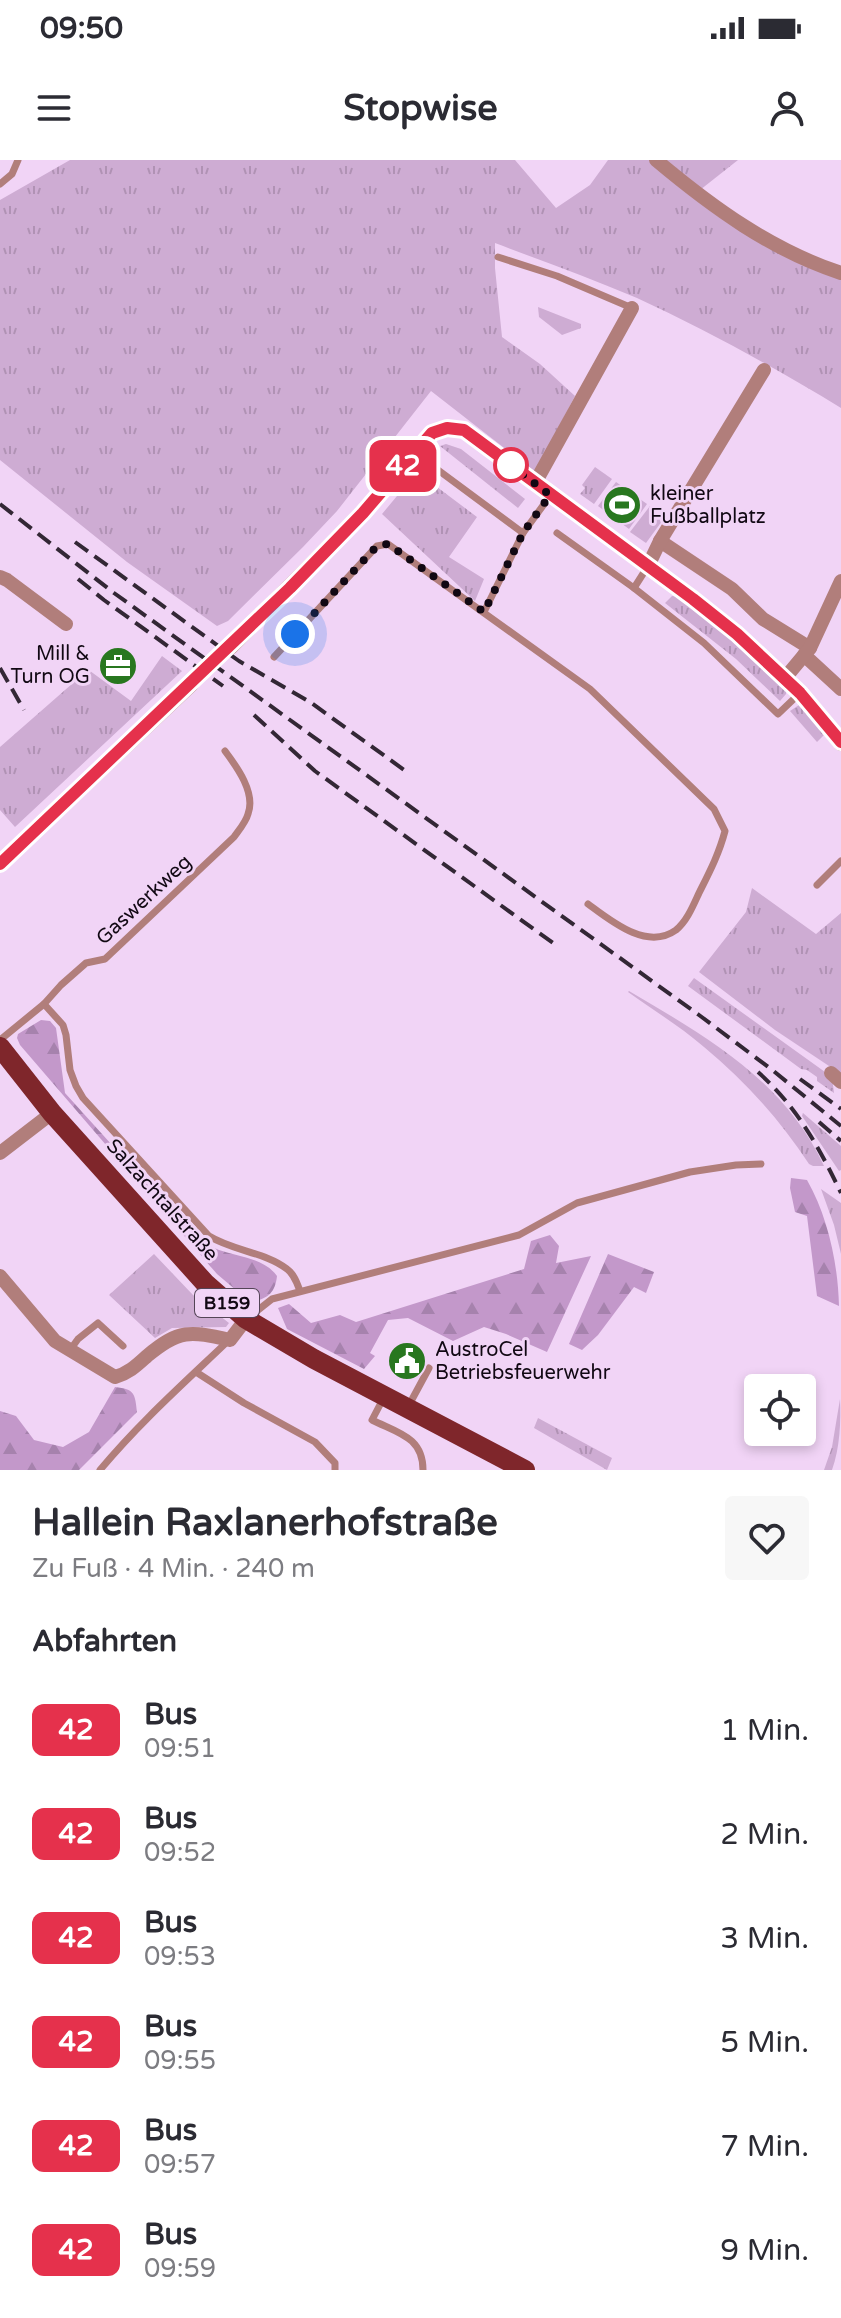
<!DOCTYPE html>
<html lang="de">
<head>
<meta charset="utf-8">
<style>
	body { margin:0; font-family:"Varela Round",sans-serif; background:#f7f7f7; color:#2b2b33; height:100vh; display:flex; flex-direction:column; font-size:30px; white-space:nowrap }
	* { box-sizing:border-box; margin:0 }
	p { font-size:26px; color:#7c7c81 }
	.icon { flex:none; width:44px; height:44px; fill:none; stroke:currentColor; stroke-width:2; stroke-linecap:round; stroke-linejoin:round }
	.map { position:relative; height:1310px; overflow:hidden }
	.drawer { display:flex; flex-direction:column; background:#fff; flex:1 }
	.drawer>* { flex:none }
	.badge { padding:0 16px; border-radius:12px; font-size:28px; line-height:52px }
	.tools { position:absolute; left:744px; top:1214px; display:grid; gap:16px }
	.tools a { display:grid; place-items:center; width:72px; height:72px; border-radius:8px; background:#fff; box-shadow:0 4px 12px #0003; font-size:40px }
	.you { position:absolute; width:40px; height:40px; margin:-20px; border:6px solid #fff; border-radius:50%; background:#1a73e8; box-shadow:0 0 0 12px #1a73e833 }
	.map>.badge { position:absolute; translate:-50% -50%; box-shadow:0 0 0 4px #fff }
	h2 { padding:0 32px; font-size:30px; line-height:72px }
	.round { display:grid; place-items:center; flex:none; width:84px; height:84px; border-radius:8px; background:#f7f7f7 }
	.head { display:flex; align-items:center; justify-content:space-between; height:136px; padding:0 32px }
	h1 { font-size:38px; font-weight:800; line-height:60px }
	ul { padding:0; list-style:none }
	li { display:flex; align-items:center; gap:24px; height:104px; padding:0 32px }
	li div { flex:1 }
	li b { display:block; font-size:30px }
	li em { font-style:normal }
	li .badge { min-width:88px; font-weight:700; text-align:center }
	.status { display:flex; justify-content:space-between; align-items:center; height:56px; padding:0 40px; background:#fff; direction:ltr }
	.status svg { height:22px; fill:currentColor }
	header { display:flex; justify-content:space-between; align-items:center; height:104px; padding:0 32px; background:#fff; font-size:36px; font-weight:800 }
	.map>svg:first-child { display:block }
</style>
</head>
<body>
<div class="status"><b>09:50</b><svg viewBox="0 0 49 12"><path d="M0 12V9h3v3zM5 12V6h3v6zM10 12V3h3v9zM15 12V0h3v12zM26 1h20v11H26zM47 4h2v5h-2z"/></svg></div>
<header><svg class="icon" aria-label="menu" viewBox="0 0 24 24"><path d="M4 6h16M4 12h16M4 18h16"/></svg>Stopwise<svg class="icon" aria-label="person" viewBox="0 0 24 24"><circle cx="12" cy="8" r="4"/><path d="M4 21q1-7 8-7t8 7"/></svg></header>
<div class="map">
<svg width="841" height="1310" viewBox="0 0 841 1310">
	<defs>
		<pattern id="grass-tufts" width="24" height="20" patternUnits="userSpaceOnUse" patternTransform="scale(2)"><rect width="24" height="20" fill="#ceacd3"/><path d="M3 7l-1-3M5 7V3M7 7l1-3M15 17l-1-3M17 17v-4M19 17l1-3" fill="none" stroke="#b092b4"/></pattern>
		<pattern id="forest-firs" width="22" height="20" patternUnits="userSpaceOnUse" patternTransform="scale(2)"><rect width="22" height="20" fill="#c398ca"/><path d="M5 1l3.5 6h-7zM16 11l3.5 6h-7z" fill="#a682ad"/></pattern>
	</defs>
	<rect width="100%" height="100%" fill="#f1d4f6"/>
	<!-- grass -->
	<g fill="url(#grass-tufts)">
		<path d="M70 0H515L556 48 590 25 608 0H650L689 32 841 117V248C775 208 707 170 637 138 590 118 542 101 495 83V108L502 177 540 204 575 236 535 312 431 231 337 351 303 387 228 461 217 466 127 402 0 300V40Z"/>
		<polygon points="661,0 738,0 700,30"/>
		<polygon points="538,147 581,164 581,168 562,175 539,157"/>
		<polygon points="446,284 461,289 525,339 518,348 440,286"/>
		<polygon points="595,307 612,319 594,344 580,334 585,328 582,325"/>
		<polygon points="417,312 477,357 449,397 484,419 475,441 382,354"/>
		<polygon points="672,436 681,437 736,481 787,529 786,534 780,541 736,499 665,443"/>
		<polygon points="162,496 182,511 15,667 0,650 0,587 73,523 86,508 131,541"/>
		<polygon points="799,545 805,548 826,573 817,582 790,551"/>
		<polygon points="752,728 816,774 841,753 841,914 775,870 699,812 746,752"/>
		<polygon points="694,818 832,917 834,933 817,921 817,917 807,910 801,909 688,826"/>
		<path d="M629 831C707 877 784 920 824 1006H813L809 1004C780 960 745 921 704 887 681 867 653 850 628 832Z"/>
		<polygon points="803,953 841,986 841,1010 839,1011 802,956"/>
		<polygon points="821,1029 841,1043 841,1094 834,1065"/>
		<polygon points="154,1094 193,1135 229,1163 226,1167 172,1168 155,1178 109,1135"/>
		<path d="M840 1239C841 1261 840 1288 832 1310H824L832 1287Z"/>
		<polygon points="538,1258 612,1298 607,1310 534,1268"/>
	</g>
	<!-- forest -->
	<g fill="url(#forest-firs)">
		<path d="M41 860 50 861 56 868 65 933 196 1078C204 1082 211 1087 219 1090 239 1097 264 1098 277 1116 275 1134 267 1139 250 1142L217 1114 20 885 17 878 18 874Z"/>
		<path d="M791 1018 807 1020C828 1057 838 1104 839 1146L817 1136 807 1056 795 1052 790 1028Z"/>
		<polygon points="550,1075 559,1086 556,1103 591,1096 547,1192 506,1174 484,1167 453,1181 408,1158 388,1160 370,1193 375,1196 364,1209 287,1169 278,1148 289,1144 311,1163 340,1155 356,1162 524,1109 531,1081"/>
		<polygon points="608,1094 654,1112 646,1133 634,1127 598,1175 582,1190 569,1184"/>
		<path d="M115 1227C135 1229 135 1234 137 1252L79 1310H0V1251L16 1256 34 1280 63 1287 89 1272Z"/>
	</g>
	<!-- pitch -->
	<g fill="#ceacd3">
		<polygon points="616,322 647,344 629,369 598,346"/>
		<polygon points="650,346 665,357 646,383 630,372"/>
	</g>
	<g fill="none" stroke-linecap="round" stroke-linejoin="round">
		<!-- minor-tunnel -->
		<polyline stroke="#cfb5d4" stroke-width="14" stroke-dasharray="14 7" stroke-linecap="butt" points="191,524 230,487"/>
		<!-- service -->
		<g stroke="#b17e7b" stroke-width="7">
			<polyline points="0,24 12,14 18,0"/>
			<polyline points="498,97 557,116 632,148"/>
			<polyline points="438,310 523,373"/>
			<polyline points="557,373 634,428 648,406"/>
			<polyline points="634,428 704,483 778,554 800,533"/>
			<polyline points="484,452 523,373 550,336"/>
			<path d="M274 497 377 386 388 384 590 529 714 649 725 671C719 694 709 713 699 733 693 746 687 761 676 770 647 791 611 761 588 744"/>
			<polyline points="817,725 841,701"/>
			<path d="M44 844 63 865 66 875 70 910 76 926 83 938 209 1076C233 1091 265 1092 287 1109 294 1114 297 1123 300 1131"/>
			<path d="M0 880 44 844 61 825 86 803 105 799 234 677C239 670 246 662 248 654 256 633 237 607 225 591"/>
			<polyline points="248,1158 272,1139 519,1075 577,1043 690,1012 736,1005 761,1004"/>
			<polyline points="70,1190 78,1179 98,1163 123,1186"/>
			<polyline points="196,1212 244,1243 315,1282 335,1303 335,1310"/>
			<path d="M384 1237 372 1260C398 1273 423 1277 423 1310"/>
			<polyline points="409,1245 429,1208"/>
			<path d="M100 1310C139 1263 184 1223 228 1181"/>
		</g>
		<!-- minor -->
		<g stroke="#b17e7b" stroke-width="14">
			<path d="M656 0C712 47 771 90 841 113"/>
			<polyline points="535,323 632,148"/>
			<polyline points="660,381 732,429 763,459 810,488"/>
			<polyline points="648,406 660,381 764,210"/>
			<polyline points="0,417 7,420 66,464"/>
			<polyline points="804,495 841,529"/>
			<polyline points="785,518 810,488 841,421"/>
			<polyline points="831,913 841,922"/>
			<polyline points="0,993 52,953"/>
			<path d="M0 1116 55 1181 115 1217C129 1213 137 1205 147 1196 179 1169 190 1171 230 1180L246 1159"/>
		</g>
		<!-- tertiary -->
		<g stroke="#b17e7b" stroke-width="16">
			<polyline points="230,487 363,353 432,273 447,268 464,270 693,439 737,474 800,533 841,583"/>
			<polyline points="0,704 191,524"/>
		</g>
		<!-- primary -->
		<polyline stroke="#7f262b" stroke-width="20" points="0,887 52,953 205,1123 246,1159 314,1199 525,1310"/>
		<!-- rail -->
		<g stroke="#332735" stroke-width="4" stroke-dasharray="16 8" stroke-linecap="butt">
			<polyline points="0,344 114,433 699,855 771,909 841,966"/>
			<polyline points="75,382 239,501 310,542 407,612"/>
			<polyline points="78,419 104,440 223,526"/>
			<polyline points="0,508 24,550"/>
			<polyline points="254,555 315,611 553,783"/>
			<path d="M758 912C797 947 819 987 841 1033"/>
			<polyline points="800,919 841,949"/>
			<polyline points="819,962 841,981"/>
		</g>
	</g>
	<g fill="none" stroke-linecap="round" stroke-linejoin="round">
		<defs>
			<polyline id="line" points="0,704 290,428 363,353 432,273 447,268 464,270 693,439 737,474 800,533 841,582"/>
		</defs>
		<!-- line casing -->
		<use href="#line" stroke="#fff" stroke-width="18"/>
		<!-- line -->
		<use href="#line" stroke="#e5314c" stroke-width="12"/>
		<!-- walk -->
		<polyline stroke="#110813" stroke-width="8" stroke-dasharray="0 14.4" points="295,474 377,386 388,384 484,452 523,373 550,335 504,300 511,305"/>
	</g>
	<!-- icons -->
	<defs>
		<symbol id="stadium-disc" viewBox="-11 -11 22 22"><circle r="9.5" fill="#28771f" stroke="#f1d4f6"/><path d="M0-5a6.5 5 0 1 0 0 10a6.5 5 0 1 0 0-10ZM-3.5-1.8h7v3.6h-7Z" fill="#fff"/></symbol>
		<symbol id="office-disc" viewBox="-11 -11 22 22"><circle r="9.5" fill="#28771f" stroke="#f1d4f6"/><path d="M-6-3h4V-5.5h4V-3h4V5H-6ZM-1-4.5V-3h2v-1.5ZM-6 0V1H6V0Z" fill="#fff"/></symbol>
		<symbol id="civic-disc" viewBox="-11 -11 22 22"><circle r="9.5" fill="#28771f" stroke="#f1d4f6"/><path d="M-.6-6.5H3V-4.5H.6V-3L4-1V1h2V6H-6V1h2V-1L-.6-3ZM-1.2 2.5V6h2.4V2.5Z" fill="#fff"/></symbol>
	</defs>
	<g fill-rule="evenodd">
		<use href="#stadium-disc" x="600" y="323" width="44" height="44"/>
		<use href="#office-disc" x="96" y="484" width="44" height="44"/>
		<use href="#civic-disc" x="385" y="1179" width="44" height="44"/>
	</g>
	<!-- markers -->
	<circle fill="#fff" stroke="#e5314c" stroke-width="4" cx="511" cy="305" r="16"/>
	<g text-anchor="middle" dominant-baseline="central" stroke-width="6" stroke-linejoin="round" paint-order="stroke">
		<!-- shield labels -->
		<rect fill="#f1d4f6" stroke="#544557" stroke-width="2" x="195" y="1129" width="64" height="28" rx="6"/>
		<g font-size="18" font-weight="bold" fill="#110813">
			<text x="227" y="1143">B159</text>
		</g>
		<!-- poi labels -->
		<g font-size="20" fill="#110813" stroke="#f1d4f6" text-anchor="start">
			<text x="650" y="334">kleiner<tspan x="650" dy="23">Fußballplatz</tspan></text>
			<text x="90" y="494" text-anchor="end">Mill &amp;<tspan x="90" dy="23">Turn OG</tspan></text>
			<text x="435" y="1190">AustroCel<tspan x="435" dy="23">Betriebsfeuerwehr</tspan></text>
		</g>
		<!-- street labels -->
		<g font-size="20" fill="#110813" stroke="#f1d4f6">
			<text transform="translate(144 740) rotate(-43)">Gaswerkweg</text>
			<text transform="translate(162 1040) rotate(48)">Salzachtalstraße</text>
		</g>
	</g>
</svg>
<div class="tools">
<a><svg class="icon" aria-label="locate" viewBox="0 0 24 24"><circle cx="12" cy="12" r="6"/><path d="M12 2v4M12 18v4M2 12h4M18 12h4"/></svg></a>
</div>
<div class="you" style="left:295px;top:474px"></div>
<b class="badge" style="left:403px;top:306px;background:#e5314c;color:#fff">42</b>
</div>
<section class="drawer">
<div class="head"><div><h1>Hallein Raxlanerhofstraße</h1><p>Zu Fuß · 4 Min. · 240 m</p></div><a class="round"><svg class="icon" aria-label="heart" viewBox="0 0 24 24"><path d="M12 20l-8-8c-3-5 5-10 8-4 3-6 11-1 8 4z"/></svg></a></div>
<h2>Abfahrten</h2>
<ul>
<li><span class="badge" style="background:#e5314c;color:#fff">42</span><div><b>Bus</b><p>09:51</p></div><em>1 Min.</em></li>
<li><span class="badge" style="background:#e5314c;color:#fff">42</span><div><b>Bus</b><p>09:52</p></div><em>2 Min.</em></li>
<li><span class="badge" style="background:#e5314c;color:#fff">42</span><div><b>Bus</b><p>09:53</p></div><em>3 Min.</em></li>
<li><span class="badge" style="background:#e5314c;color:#fff">42</span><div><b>Bus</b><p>09:55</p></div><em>5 Min.</em></li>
<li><span class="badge" style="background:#e5314c;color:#fff">42</span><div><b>Bus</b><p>09:57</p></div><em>7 Min.</em></li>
<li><span class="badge" style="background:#e5314c;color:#fff">42</span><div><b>Bus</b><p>09:59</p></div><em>9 Min.</em></li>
</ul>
</section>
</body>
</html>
